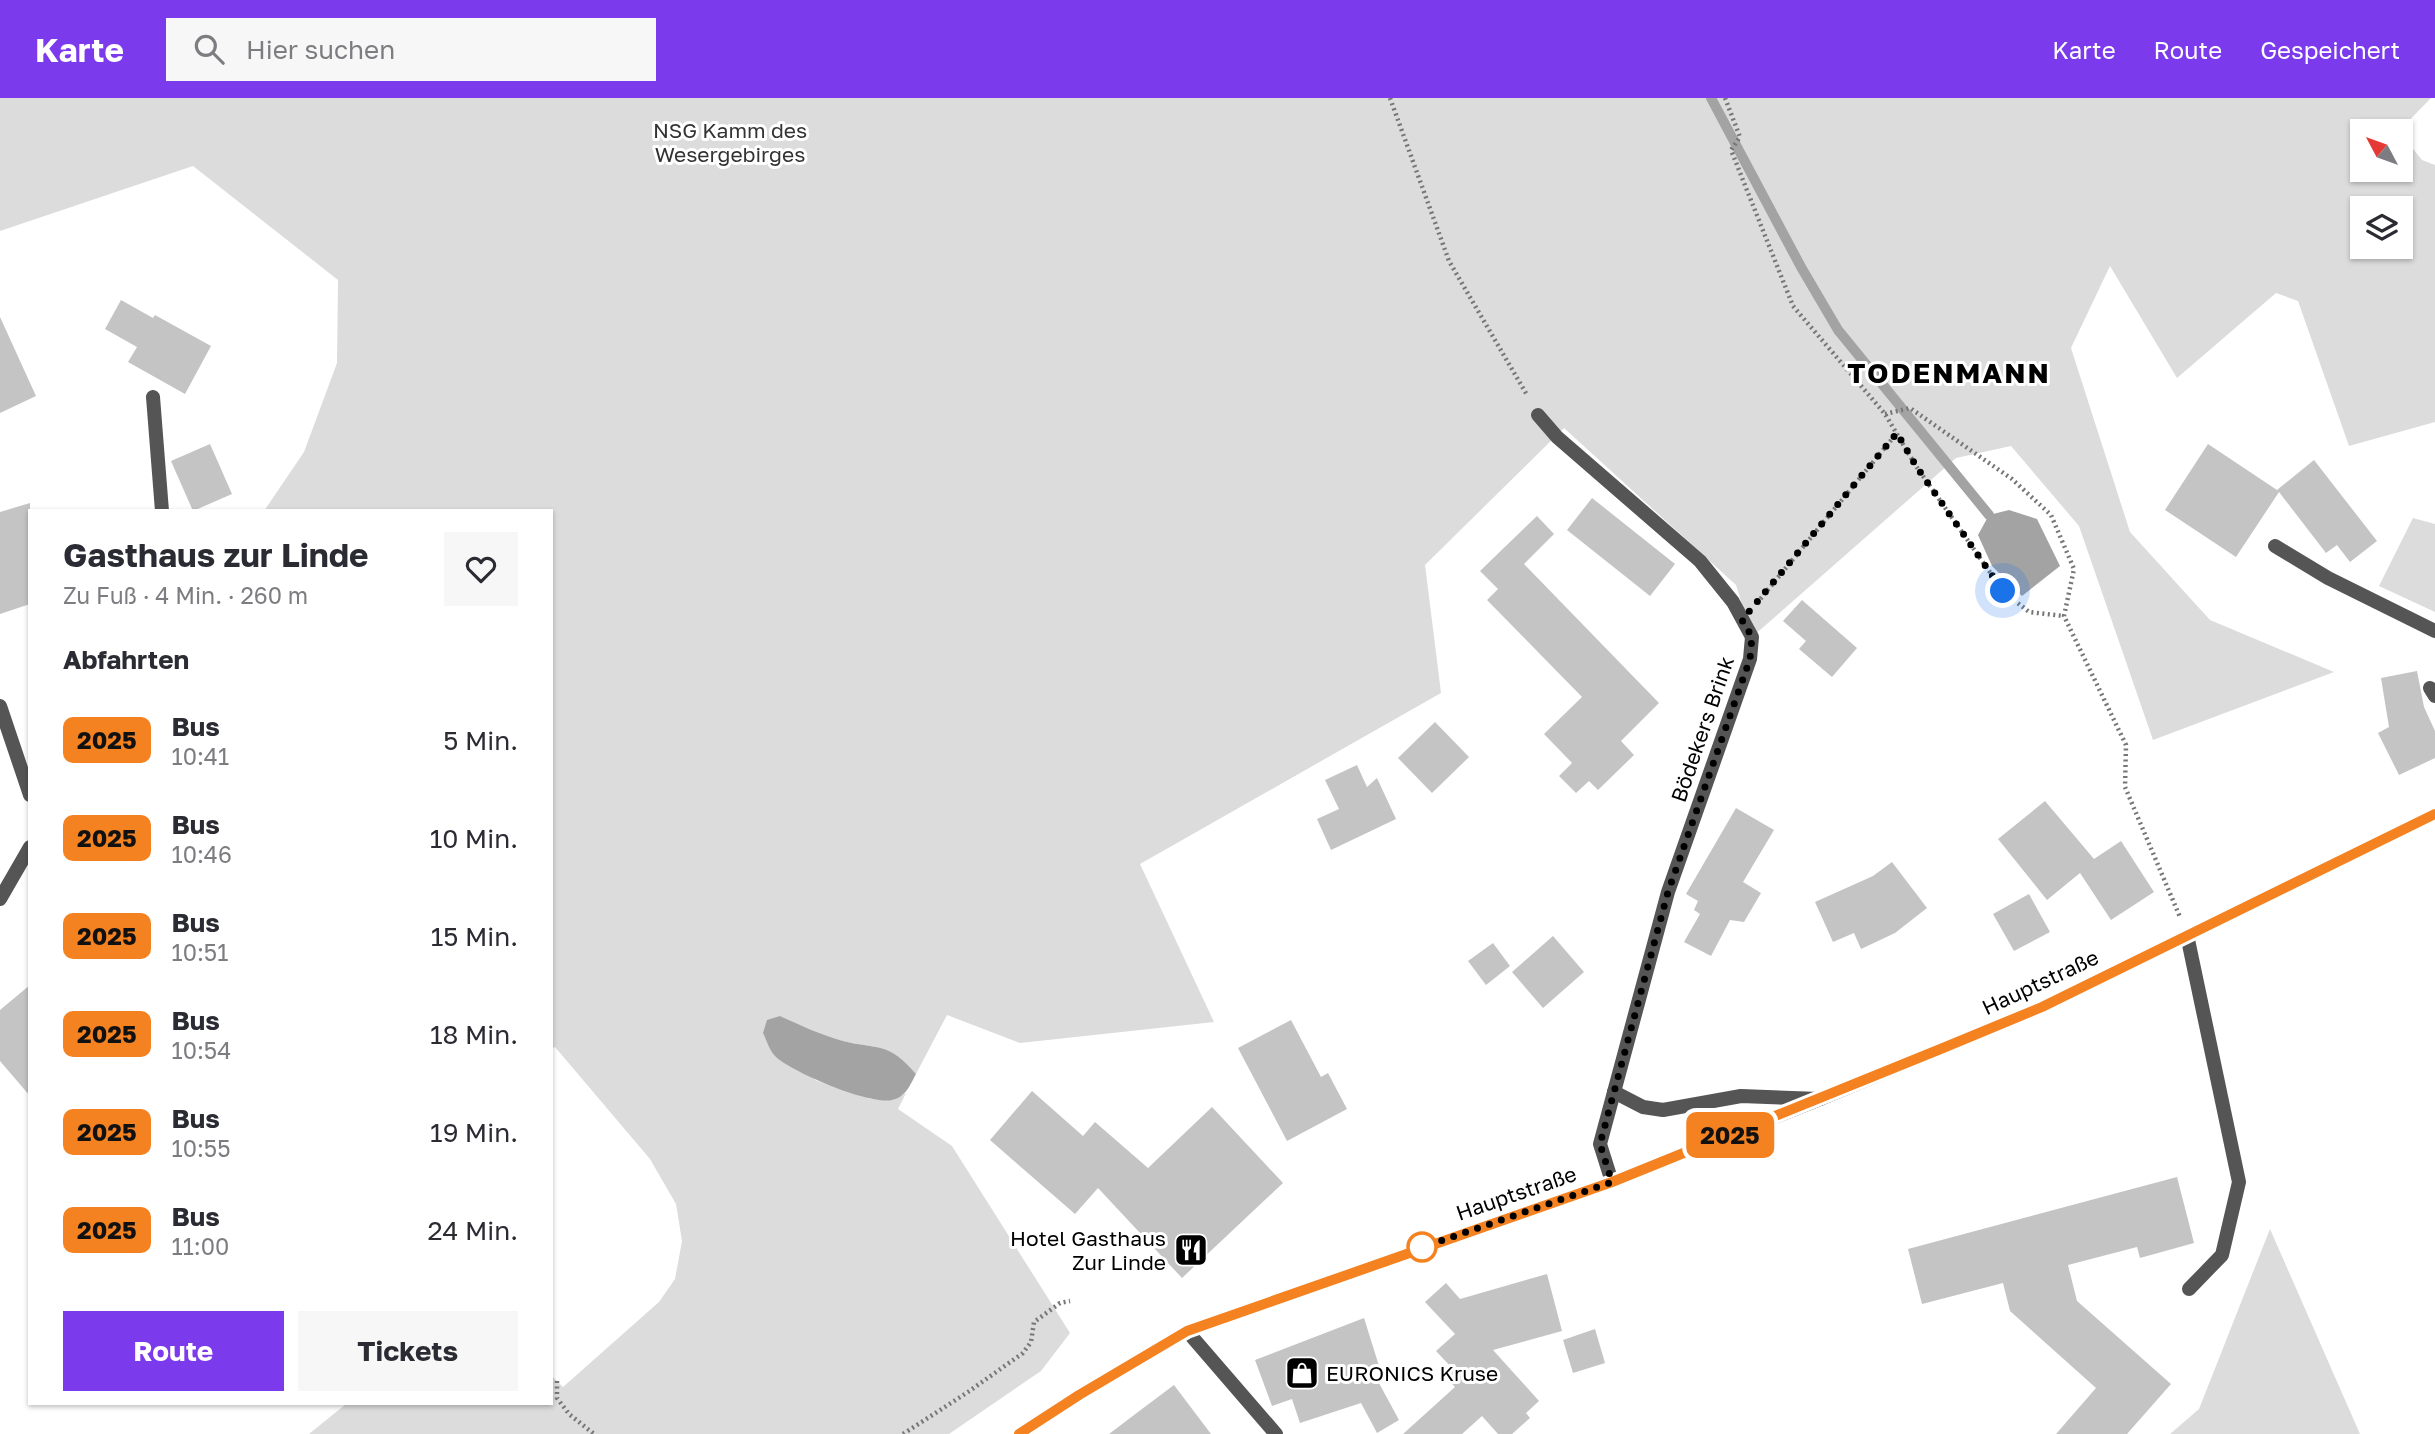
<!DOCTYPE html>
<html lang="de">
<head>
<meta charset="utf-8">
<style>
	body { margin:0; font-family:"Golos Text",sans-serif; background:#f7f7f7; color:#2b2b33; height:100vh; display:flex; flex-direction:column; font-size:26px; white-space:nowrap }
	* { box-sizing:border-box; margin:0 }
	p { font-size:23px; color:#7c7c81 }
	.icon { flex:none; width:38px; height:38px; fill:none; stroke:currentColor; stroke-width:2; stroke-linecap:round; stroke-linejoin:round }
	.map { position:relative; flex:1; overflow:hidden }
	.drawer { position:absolute; left:28px; top:411px; width:525px; height:896px; display:flex; flex-direction:column; background:#fff; border-radius:0px; box-shadow:0 2px 5px #0004 }
	.drawer>* { flex:none }
	.badge { padding:0 14px; border-radius:10px; font-size:24px; line-height:46px }
	.needle { width:46px; rotate:311deg }
	.tools { position:absolute; left:2350px; top:21px; display:grid; gap:14px }
	.tools a { display:grid; place-items:center; width:63px; height:63px; border-radius:0px; background:#fff; box-shadow:0 2px 5px #0004; font-size:35px }
	.you { position:absolute; width:35px; height:35px; margin:-18px; border:5px solid #fff; border-radius:50%; background:#1a73e8; box-shadow:0 0 0 10px #1a73e833 }
	.map>.badge { position:absolute; translate:-50% -50%; box-shadow:0 0 0 4px #fff }
	h2 { padding:0 35px; font-size:26px; line-height:63px }
	.round { display:grid; place-items:center; flex:none; width:74px; height:74px; border-radius:0px; background:#f7f7f7 }
	.headline { display:flex; align-items:center; justify-content:space-between; height:119px; padding:0 35px }
	h1 { font-size:33px; font-weight:700; line-height:52px }
	.primary-button { display:flex; gap:14px; margin-top:auto; padding:14px 35px }
	.primary-button a { flex:1; height:80px; border-radius:0px; background:#7c3aed; color:#fff; font-size:28px; font-weight:700; line-height:80px; text-align:center }
	.primary-button a+a { background:#f7f7f7; color:#2b2b33 }
	ul { padding:0; list-style:none }
	li { display:flex; align-items:center; gap:21px; height:98px; padding:0 35px }
	li div { flex:1 }
	li b { display:block; font-size:26px }
	li em { font-style:normal }
	li .badge { min-width:77px; font-weight:700; text-align:center }
	header { display:flex; align-items:center; gap:42px; box-sizing:border-box; height:98px; padding:0 35px; background:#7c3aed; color:#fff }
	header strong { font-size:33px }
	nav { display:flex; gap:38px; margin-inline-start:auto; font-size:24px }
	.search { width:490px; height:63px; background:#f7f7f7; display:flex; align-items:center; gap:18px; box-sizing:border-box; padding:0 24px; border-radius:0px; color:#7c7c81; font-size:26px }
	.map>svg:first-child { display:block }
</style>
</head>
<body>
<header>
<strong>Karte</strong>
<div class="search"><svg class="icon" aria-label="search" viewBox="0 0 24 24"><circle cx="10" cy="10" r="6"/><path d="M15 15l6 6"/></svg>Hier suchen</div>
<nav><a>Karte</a><a>Route</a><a>Gespeichert</a></nav>
</header>
<div class="map">
<svg width="2435" height="1336" viewBox="0 0 2435 1336">
	<rect width="100%" height="100%" fill="#fff"/>
	<!-- green -->
	<g fill="#dcdcdc" fill-rule="evenodd">
		<path d="M0 0H2431L2399 33H2362V72H2401V36L2422 62 2435 67V324L2349 348 2298 203 2276 195 2177 280 2110 168 2071 250 2130 434 2210 522 2334 574 2153 642 2079 428 2011 348 1956 360 1752 539 1736 487 1564 330 1425 467 1441 595 1140 766 1214 924 1020 945 947 917 916 976C888 943 879 952 843 943 821 937 800 927 780 918L815 982 871 1001 891 1002 906 995 898 1011 952 1048 1070 1235 1041 1273 949 1336H309L346 1306H551V1277L563 1289 659 1204 675 1181 682 1143 676 1106 650 1061 555 949 551 951V413H264L304 354 337 265 338 182 193 68 0 133ZM2362 110H2401V149H2362Z"/>
		<polygon points="2413,420 2435,426 2435,514 2379,488"/>
		<polygon points="2270,1131 2360,1336 2170,1336 2199,1311"/>
	</g>
	<!-- water -->
	<g fill="#a3a3a3">
		<polygon points="2009,412 2037,421 2060,468 2022,498 1992,468 1978,437 1989,417"/>
		<path d="M780 918C800 927 821 937 843 943 879 952 888 943 916 976 910 987 906 999 892 1002 869 1007 794 975 776 959 770 954 767 943 763 935L767 922Z"/>
	</g>
	<g fill="none" stroke-linecap="round" stroke-linejoin="round">
		<!-- stream -->
		<polyline stroke="#a3a3a3" stroke-width="10" points="1711,0 1801,169 1838,232 1989,417"/>
	</g>
	<!-- building -->
	<g fill="#c4c4c4">
		<polygon points="121,202 153,220 155,217 211,248 185,296 128,264 137,249 105,231"/>
		<polygon points="0,219 36,298 0,315"/>
		<polygon points="210,346 232,396 193,413 171,363"/>
		<polygon points="2208,346 2277,392 2314,362 2377,443 2350,464 2337,447 2326,455 2279,394 2236,459 2165,412"/>
		<polygon points="1592,400 1675,466 1650,498 1567,432"/>
		<polygon points="30,405 30,506 0,516 0,414"/>
		<polygon points="1537,418 1554,436 1524,466 1659,605 1621,643 1634,657 1598,692 1589,683 1576,695 1559,678 1572,665 1544,636 1582,599 1487,502 1498,491 1480,473"/>
		<polygon points="1802,502 1857,550 1832,579 1799,551 1806,543 1783,523"/>
		<polygon points="2417,573 2424,609 2435,633 2435,660 2399,677 2378,635 2389,629 2381,580"/>
		<polygon points="1435,624 1469,659 1432,695 1398,660"/>
		<polygon points="1357,667 1367,689 1377,680 1396,721 1331,752 1317,721 1339,711 1325,682"/>
		<polygon points="2045,703 2094,761 2121,743 2154,794 2111,822 2080,775 2047,802 1998,741"/>
		<polygon points="1736,710 1774,732 1743,784 1761,795 1744,824 1730,822 1711,858 1684,844 1700,816 1694,812 1698,803 1686,796"/>
		<polygon points="1892,764 1927,810 1895,835 1861,851 1854,835 1833,844 1815,804 1873,778"/>
		<polygon points="2029,796 2050,834 2014,853 1993,816"/>
		<polygon points="1553,838 1584,874 1543,910 1512,874"/>
		<polygon points="1493,845 1510,868 1486,887 1468,863"/>
		<polygon points="30,887 30,998 0,963 0,912"/>
		<polygon points="1291,922 1321,979 1328,975 1347,1011 1287,1043 1238,950"/>
		<polygon points="1032,993 1083,1038 1095,1024 1148,1070 1212,1009 1283,1085 1182,1180 1098,1090 1075,1116 990,1042"/>
		<polygon points="2177,1079 2194,1145 2140,1160 2137,1149 2068,1167 2077,1203 2171,1286 2127,1336 2056,1336 2096,1290 2010,1213 2003,1185 1922,1206 1908,1151"/>
		<polygon points="1547,1176 1562,1233 1493,1252 1539,1303 1526,1315 1530,1320 1512,1336 1498,1336 1482,1318 1462,1336 1403,1336 1455,1289 1444,1277 1452,1270 1436,1253 1455,1236 1425,1204 1446,1185 1460,1201"/>
		<polygon points="1364,1220 1380,1271 1373,1274 1399,1322 1377,1335 1361,1305 1300,1325 1292,1301 1272,1308 1255,1262"/>
		<polygon points="1595,1231 1605,1265 1573,1275 1563,1242"/>
		<polygon points="1174,1287 1211,1336 1109,1336 1138,1314"/>
	</g>
	<g fill="none" stroke-linecap="round" stroke-linejoin="round">
		<!-- path -->
		<g stroke="#777" stroke-width="4.5" stroke-dasharray="2 3.5" stroke-linecap="butt">
			<polyline points="1390,0 1449,163 1527,297"/>
			<polyline points="1725,0 1740,39 1731,52 1793,208 1885,316 1916,368 2003,493 2029,514 2064,518"/>
			<polyline points="1885,316 1910,310 2012,381 2051,417 2074,471 2064,518 2126,647 2125,689 2180,819"/>
			<polyline points="1757,505 1897,335"/>
			<polyline points="557,1283 557,1300 569,1316 594,1336"/>
			<polyline points="903,1336 968,1294 1023,1255 1031,1244 1034,1224 1060,1205 1070,1203"/>
		</g>
		<!-- lane -->
		<g stroke="#555" stroke-width="14">
			<polyline points="2275,448 2328,480 2435,533"/>
			<polyline points="2430,590 2435,598"/>
		</g>
		<!-- street -->
		<g stroke="#555" stroke-width="14">
			<polyline points="153,299 162,413"/>
			<polyline points="1538,317 1557,339 1700,463 1733,504 1752,539 1750,561 1668,794 1600,1046 1612,1084"/>
			<polyline points="0,608 30,697"/>
			<polyline points="0,801 30,749"/>
			<polyline points="2187,837 2239,1084 2222,1157 2189,1191"/>
			<polyline points="1614,994 1643,1009 1663,1012 1741,998 1820,1001"/>
			<polyline points="1187,1233 1276,1336"/>
		</g>
		<!-- secondary -->
		<polyline stroke="#222" stroke-width="14" points="1019,1336 1079,1297 1187,1233 1612,1084 1820,1001 2042,909 2435,716"/>
	</g>
	<g fill="none" stroke-linecap="round" stroke-linejoin="round">
		<defs>
			<polyline id="line" points="1019,1336 1079,1297 1187,1233 1612,1084 1943,950 2042,909 2435,716"/>
		</defs>
		<!-- line casing -->
		<use href="#line" stroke="#fff" stroke-width="16"/>
		<!-- line -->
		<use href="#line" stroke="#f58220" stroke-width="10"/>
		<!-- walk -->
		<polyline stroke="#000" stroke-width="7" stroke-dasharray="0 12.6" points="1422,1149 1420,1150 1612,1084 1600,1046 1668,794 1750,561 1752,539 1742,522 1897,335 1916,368 2003,493"/>
	</g>
	<!-- icons -->
	<defs>
		<symbol id="restaurant-square" viewBox="-11 -11 22 22"><rect x="-9" y="-9" width="18" height="18" rx="4" fill="#000" stroke="#fff"/><path d="M-5-6h1v4h1v-4h1v4h1v-4h1v5L-1.5 .5V6h-2V.5L-5-1ZM5-6V6H3V1.5H1.5Q1.5-4 5-6Z" fill="#fff"/></symbol>
		<symbol id="shop-square" viewBox="-11 -11 22 22"><rect x="-9" y="-9" width="18" height="18" rx="4" fill="#000" stroke="#fff"/><path d="M-5-2.5h2.3a2.7 3.5 0 0 1 5.4 0H5L5.5 6h-11ZM-1.5-2.5h3a1.5 2.3 0 0 0-3 0Z" fill="#fff"/></symbol>
	</defs>
	<g fill-rule="evenodd">
		<use href="#restaurant-square" x="1172" y="1133" width="38" height="38"/>
		<use href="#shop-square" x="1283" y="1256" width="38" height="38"/>
	</g>
	<!-- markers -->
	<circle fill="#fff" stroke="#f58220" stroke-width="3.5" cx="1422" cy="1149" r="14"/>
	<g text-anchor="middle" dominant-baseline="central" stroke-width="6" stroke-linejoin="round" paint-order="stroke">
		<!-- park labels -->
		<g font-size="21" fill="#333" stroke="#fff">
			<text x="730" y="32">NSG Kamm des<tspan x="730" dy="24">Wesergebirges</tspan></text>
		</g>
		<!-- street labels -->
		<g font-size="21" fill="#000" stroke="#fff">
			<text transform="translate(1702 631) rotate(-71)">Bödekers Brink</text>
			<text transform="translate(2040 884) rotate(-25)">Hauptstraße</text>
			<text transform="translate(1516 1095) rotate(-19)">Hauptstraße</text>
		</g>
		<!-- poi labels -->
		<g font-size="21" fill="#000" stroke="#fff" text-anchor="end">
			<text x="1166" y="1140">Hotel Gasthaus<tspan x="1166" dy="24">Zur Linde</tspan></text>
			<text x="1326" y="1275" text-anchor="start">EURONICS Kruse</text>
		</g>
		<!-- district labels -->
		<g font-size="28" font-weight="bold" letter-spacing="2" fill="#000" stroke="#fff">
			<text x="1949" y="274">TODENMANN</text>
		</g>
	</g>
</svg>
<div class="tools">
<a><svg class="needle" viewBox="-14 -14 28 28"><path d="M0-13l5 13h-10z" fill="#e53935"/><path d="M0 13l5-13h-10z" fill="#7c7c81"/></svg></a>
<a><svg class="icon" aria-label="layers" viewBox="0 0 24 24"><path d="M12 4l9 5-9 5-9-5zM3 14l9 5 9-5"/></svg></a>
</div>
<div class="you" style="left:2003px;top:493px"></div>
<b class="badge" style="left:1730px;top:1037px;background:#f58220;color:#111">2025</b>
<section class="drawer">
<div class="headline"><div><h1>Gasthaus zur Linde</h1><p>Zu Fuß · 4 Min. · 260 m</p></div><a class="round"><svg class="icon" aria-label="heart" viewBox="0 0 24 24"><path d="M12 20l-8-8c-3-5 5-10 8-4 3-6 11-1 8 4z"/></svg></a></div>
<h2>Abfahrten</h2>
<ul>
<li><span class="badge" style="background:#f58220;color:#111">2025</span><div><b>Bus</b><p>10:41</p></div><em>5 Min.</em></li>
<li><span class="badge" style="background:#f58220;color:#111">2025</span><div><b>Bus</b><p>10:46</p></div><em>10 Min.</em></li>
<li><span class="badge" style="background:#f58220;color:#111">2025</span><div><b>Bus</b><p>10:51</p></div><em>15 Min.</em></li>
<li><span class="badge" style="background:#f58220;color:#111">2025</span><div><b>Bus</b><p>10:54</p></div><em>18 Min.</em></li>
<li><span class="badge" style="background:#f58220;color:#111">2025</span><div><b>Bus</b><p>10:55</p></div><em>19 Min.</em></li>
<li><span class="badge" style="background:#f58220;color:#111">2025</span><div><b>Bus</b><p>11:00</p></div><em>24 Min.</em></li>
</ul>
<div class="primary-button"><a>Route</a><a>Tickets</a></div>
</section>
</div>
</body>
</html>
